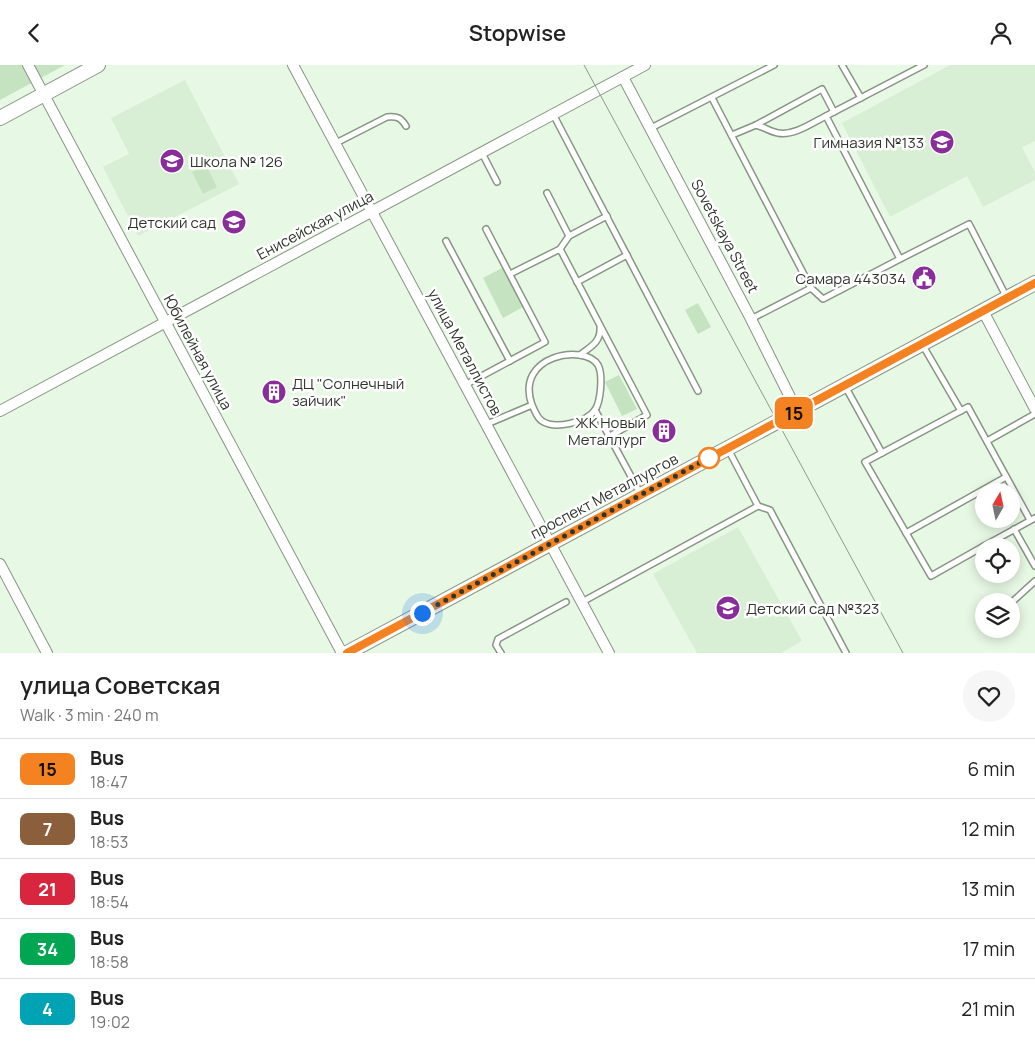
<!DOCTYPE html>
<html lang="en">
<head>
<meta charset="utf-8">
<style>
	body { margin:0; font-family:Manrope,sans-serif; background:#f6f6f6; color:#222; height:100vh; display:flex; flex-direction:column; font-size:19px; white-space:nowrap }
	* { box-sizing:border-box; margin:0 }
	p { font-size:16px; color:#767676 }
	.icon { flex:none; width:28px; height:28px; fill:none; stroke:currentColor; stroke-width:2; stroke-linecap:round; stroke-linejoin:round }
	.map { position:relative; height:588px; overflow:hidden }
	.details { display:flex; flex-direction:column; background:#fff; flex:1 }
	.details>* { flex:none }
	.badge { padding:0 10px; border-radius:8px; font-size:18px; line-height:32px }
	.needle { width:32px; rotate:9deg }
	.fabs { position:absolute; left:975px; top:418px; display:grid; gap:10px }
	.fabs a { display:grid; place-items:center; width:45px; height:45px; border-radius:50%; background:#fff; box-shadow:0 2px 12px #0003; font-size:25px }
	.you { position:absolute; width:25px; height:25px; margin:-12px; border:4px solid #fff; border-radius:50%; background:#1a73e8; box-shadow:0 0 0 8px #1a73e833 }
	.map>.badge { position:absolute; translate:-50% -50%; box-shadow:0 0 0 2px #fff }
	.round { display:grid; place-items:center; flex:none; width:52px; height:52px; border-radius:26px; background:#f6f6f6 }
	.head { display:flex; align-items:center; justify-content:space-between; height:85px; padding:0 20px }
	h1 { font-size:24px; font-weight:600; line-height:38px }
	ul { padding:0; list-style:none }
	li { display:flex; align-items:center; gap:15px; height:60px; padding:0 20px; border-top:1px solid #e0e0e0 }
	li div { flex:1 }
	li b { display:block; font-size:19px }
	li em { font-style:normal }
	li .badge { min-width:55px; font-weight:700; text-align:center }
	header { display:flex; justify-content:space-between; align-items:center; height:65px; padding:0 20px; background:#fff; font-size:22px; font-weight:600 }
	.map>svg:first-child { display:block }
</style>
</head>
<body>
<header><svg class="icon" aria-label="back" viewBox="0 0 24 24"><path d="M15 5l-7 7 7 7"/></svg>Stopwise<svg class="icon" aria-label="person" viewBox="0 0 24 24"><circle cx="12" cy="8" r="4"/><path d="M4 21q1-7 8-7t8 7"/></svg></header>
<div class="map">
<svg width="1035" height="588" viewBox="0 0 1035 588">
	<rect width="100%" height="100%" fill="#e7f8e4"/>
	<!-- built -->
	<g fill="#d9efd5">
		<polygon points="950,0 1035,0 1035,76 1022,82 1035,107 1035,115 983,142 967,111 890,152 842,58"/>
		<polygon points="185,15 239,119 138,171 103,102 129,89 111,53"/>
		<polygon points="738,462 802,576 781,588 697,588 653,509"/>
	</g>
	<!-- green -->
	<g fill="#c5e3c0">
		<polygon points="0,0 65,0 0,35"/>
		<polygon points="206,100 217,122 203,129 192,107"/>
		<polygon points="504,202 525,241 503,253 483,213"/>
		<polygon points="698,238 711,262 698,269 685,245"/>
		<polygon points="619,310 637,344 622,351 605,317"/>
	</g>
	<g fill="none" stroke-linecap="round" stroke-linejoin="round">
		<defs>
			<g id="lane">
				<polyline points="842,0 861,33"/>
				<polyline points="712,33 811,223"/>
				<polyline points="553,49 698,326"/>
				<path d="M756 60C764 62 771 67 778 68 794 71 812 58 826 51"/>
				<polyline points="651,63 774,0"/>
				<polyline points="732,70 756,60 822,24 834,47"/>
				<path d="M336 78 387 52C398 51 401 53 406 61"/>
				<polyline points="482,88 497,117"/>
				<polyline points="547,128 569,171 560,184"/>
				<polyline points="569,171 607,151"/>
				<polyline points="446,176 510,296"/>
				<polyline points="900,194 969,159 1007,233"/>
				<polyline points="510,209 560,184 647,350 610,371"/>
				<polyline points="577,217 627,190"/>
				<polyline points="751,254 811,223 823,234 900,194 826,51 924,0"/>
				<polyline points="922,279 961,346"/>
				<path d="M580 290C590 282 601 277 600 263"/>
				<polyline points="465,320 545,277 486,164"/>
				<polyline points="845,321 882,388"/>
				<polyline points="595,345 640,428"/>
				<path d="M487 359 532 340C514 290 585 278 598 300 603 309 601 336 595 345 587 357 555 365 542 356 537 353 535 346 532 340"/>
				<polyline points="987,376 1035,349"/>
				<polyline points="728,384 758,441 770,445 846,588"/>
				<polyline points="1014,464 1035,501"/>
				<polyline points="906,468 1006,412"/>
				<polyline points="984,481 931,511 865,397 968,342 1030,455"/>
				<polyline points="984,481 1035,453"/>
				<polyline points="582,537 758,441"/>
				<polyline points="1011,538 1035,516"/>
				<polyline points="501,588 496,580 498,574 566,537"/>
			</g>
			<g id="street">
				<polyline points="28,0 342,588"/>
				<polyline points="293,0 609,588"/>
				<polyline points="623,12 751,254 797,346"/>
				<polyline points="983,246 1035,344"/>
				<polyline points="0,346 645,0"/>
				<polyline points="0,499 47,588"/>
			</g>
			<g id="secondary">
				<polyline points="0,53 98,0"/>
				<polyline points="347,588 1035,218"/>
			</g>
		</defs>
		<!-- lane casing -->
		<use href="#lane" stroke="#879684" stroke-width="8"/>
		<!-- street casing -->
		<use href="#street" stroke="#879684" stroke-width="12"/>
		<!-- secondary casing -->
		<use href="#secondary" stroke="#879684" stroke-width="16"/>
		<!-- lane -->
		<use href="#lane" stroke="#fff" stroke-width="5"/>
		<!-- street -->
		<use href="#street" stroke="#fff" stroke-width="10"/>
		<!-- secondary -->
		<use href="#secondary" stroke="#fff" stroke-width="14"/>
		<!-- tram -->
		<polyline stroke="#8f9b8c" stroke-width="1" points="584,0 903,588"/>
	</g>
	<g fill="none" stroke-linecap="round" stroke-linejoin="round">
		<defs>
			<polyline id="line" points="347,588 1035,218"/>
		</defs>
		<!-- line casing -->
		<use href="#line" stroke="#fff" stroke-width="11"/>
		<!-- line -->
		<use href="#line" stroke="#f58220" stroke-width="8"/>
		<!-- walk -->
		<polyline stroke="#30362e" stroke-width="5" stroke-dasharray="0 9" points="422,548 709,393"/>
	</g>
	<!-- icons -->
	<defs>
		<symbol id="school-disc" viewBox="-11 -11 22 22"><circle r="9.5" fill="#882d99" stroke="#fff"/><path d="M0-5L7-2L0 1L-7-2ZM-4 1L0 2.5L4 1V4Q0 6-4 4Z" fill="#fff"/></symbol>
		<symbol id="civic-disc" viewBox="-11 -11 22 22"><circle r="9.5" fill="#882d99" stroke="#fff"/><path d="M-.6-6.5H3V-4.5H.6V-3L4-1V1h2V6H-6V1h2V-1L-.6-3ZM-1.2 2.5V6h2.4V2.5Z" fill="#fff"/></symbol>
		<symbol id="building-disc" viewBox="-11 -11 22 22"><circle r="9.5" fill="#882d99" stroke="#fff"/><path d="M-4-6H4V6H1V3H-1V6H-4ZM-2.5-4.3h1.7v1.8h-1.7ZM.8-4.3h1.7v1.8H.8ZM-2.5-1h1.7V.8h-1.7ZM.8-1h1.7V.8H.8Z" fill="#fff"/></symbol>
	</defs>
	<g fill-rule="evenodd">
		<use href="#school-disc" x="928" y="63" width="28" height="28"/>
		<use href="#school-disc" x="158" y="82" width="28" height="28"/>
		<use href="#school-disc" x="220" y="143" width="28" height="28"/>
		<use href="#civic-disc" x="910" y="199" width="28" height="28"/>
		<use href="#building-disc" x="260" y="313" width="28" height="28"/>
		<use href="#building-disc" x="650" y="352" width="28" height="28"/>
		<use href="#school-disc" x="714" y="529" width="28" height="28"/>
	</g>
	<!-- markers -->
	<circle fill="#fff" stroke="#f58220" stroke-width="2.5" cx="709" cy="393" r="10"/>
	<g text-anchor="middle" dominant-baseline="central" stroke-width="5" stroke-linejoin="round" paint-order="stroke">
		<!-- poi labels -->
		<g font-size="15" fill="#30362e" stroke="#fff" text-anchor="end">
			<text x="924" y="77">Гимназия №133</text>
			<text x="190" y="96" text-anchor="start">Школа № 126</text>
			<text x="216" y="157">Детский сад</text>
			<text x="906" y="213">Самара 443034</text>
			<text x="292" y="318" text-anchor="start">ДЦ "Солнечный<tspan x="292" dy="17">зайчик"</tspan></text>
			<text x="646" y="357">ЖК Новый<tspan x="646" dy="17">Металлург</tspan></text>
			<text x="746" y="543" text-anchor="start">Детский сад №323</text>
		</g>
		<!-- street labels -->
		<g font-size="15" fill="#30362e" stroke="#fff">
			<text transform="translate(315 160) rotate(-28)">Енисейская улица</text>
			<text transform="translate(725 171) rotate(62)">Sovetskaya Street</text>
			<text transform="translate(198 287) rotate(62)">Юбилейная улица</text>
			<text transform="translate(465 287) rotate(62)">улица Металлистов</text>
			<text transform="translate(604 431) rotate(-28)">проспект Металлургов</text>
		</g>
	</g>
</svg>
<div class="fabs">
<a><svg class="needle" viewBox="-14 -14 28 28"><path d="M0-13l5 13h-10z" fill="#e53935"/><path d="M0 13l5-13h-10z" fill="#767676"/></svg></a>
<a><svg class="icon" aria-label="locate" viewBox="0 0 24 24"><circle cx="12" cy="12" r="6"/><path d="M12 2v4M12 18v4M2 12h4M18 12h4"/></svg></a>
<a><svg class="icon" aria-label="layers" viewBox="0 0 24 24"><path d="M12 4l9 5-9 5-9-5zM3 14l9 5 9-5"/></svg></a>
</div>
<div class="you" style="left:422px;top:548px"></div>
<b class="badge" style="left:794px;top:348px;background:#f58220;color:#111">15</b>
</div>
<section class="details">
<div class="head"><div><h1>улица Советская</h1><p>Walk · 3 min · 240 m</p></div><a class="round"><svg class="icon" aria-label="heart" viewBox="0 0 24 24"><path d="M12 20l-8-8c-3-5 5-10 8-4 3-6 11-1 8 4z"/></svg></a></div>
<ul>
<li><span class="badge" style="background:#f58220;color:#111">15</span><div><b>Bus</b><p>18:47</p></div><em>6 min</em></li>
<li><span class="badge" style="background:#8b5e3c;color:#fff">7</span><div><b>Bus</b><p>18:53</p></div><em>12 min</em></li>
<li><span class="badge" style="background:#d7263d;color:#fff">21</span><div><b>Bus</b><p>18:54</p></div><em>13 min</em></li>
<li><span class="badge" style="background:#00a651;color:#fff">34</span><div><b>Bus</b><p>18:58</p></div><em>17 min</em></li>
<li><span class="badge" style="background:#00a3b4;color:#fff">4</span><div><b>Bus</b><p>19:02</p></div><em>21 min</em></li>
</ul>
</section>
</body>
</html>
